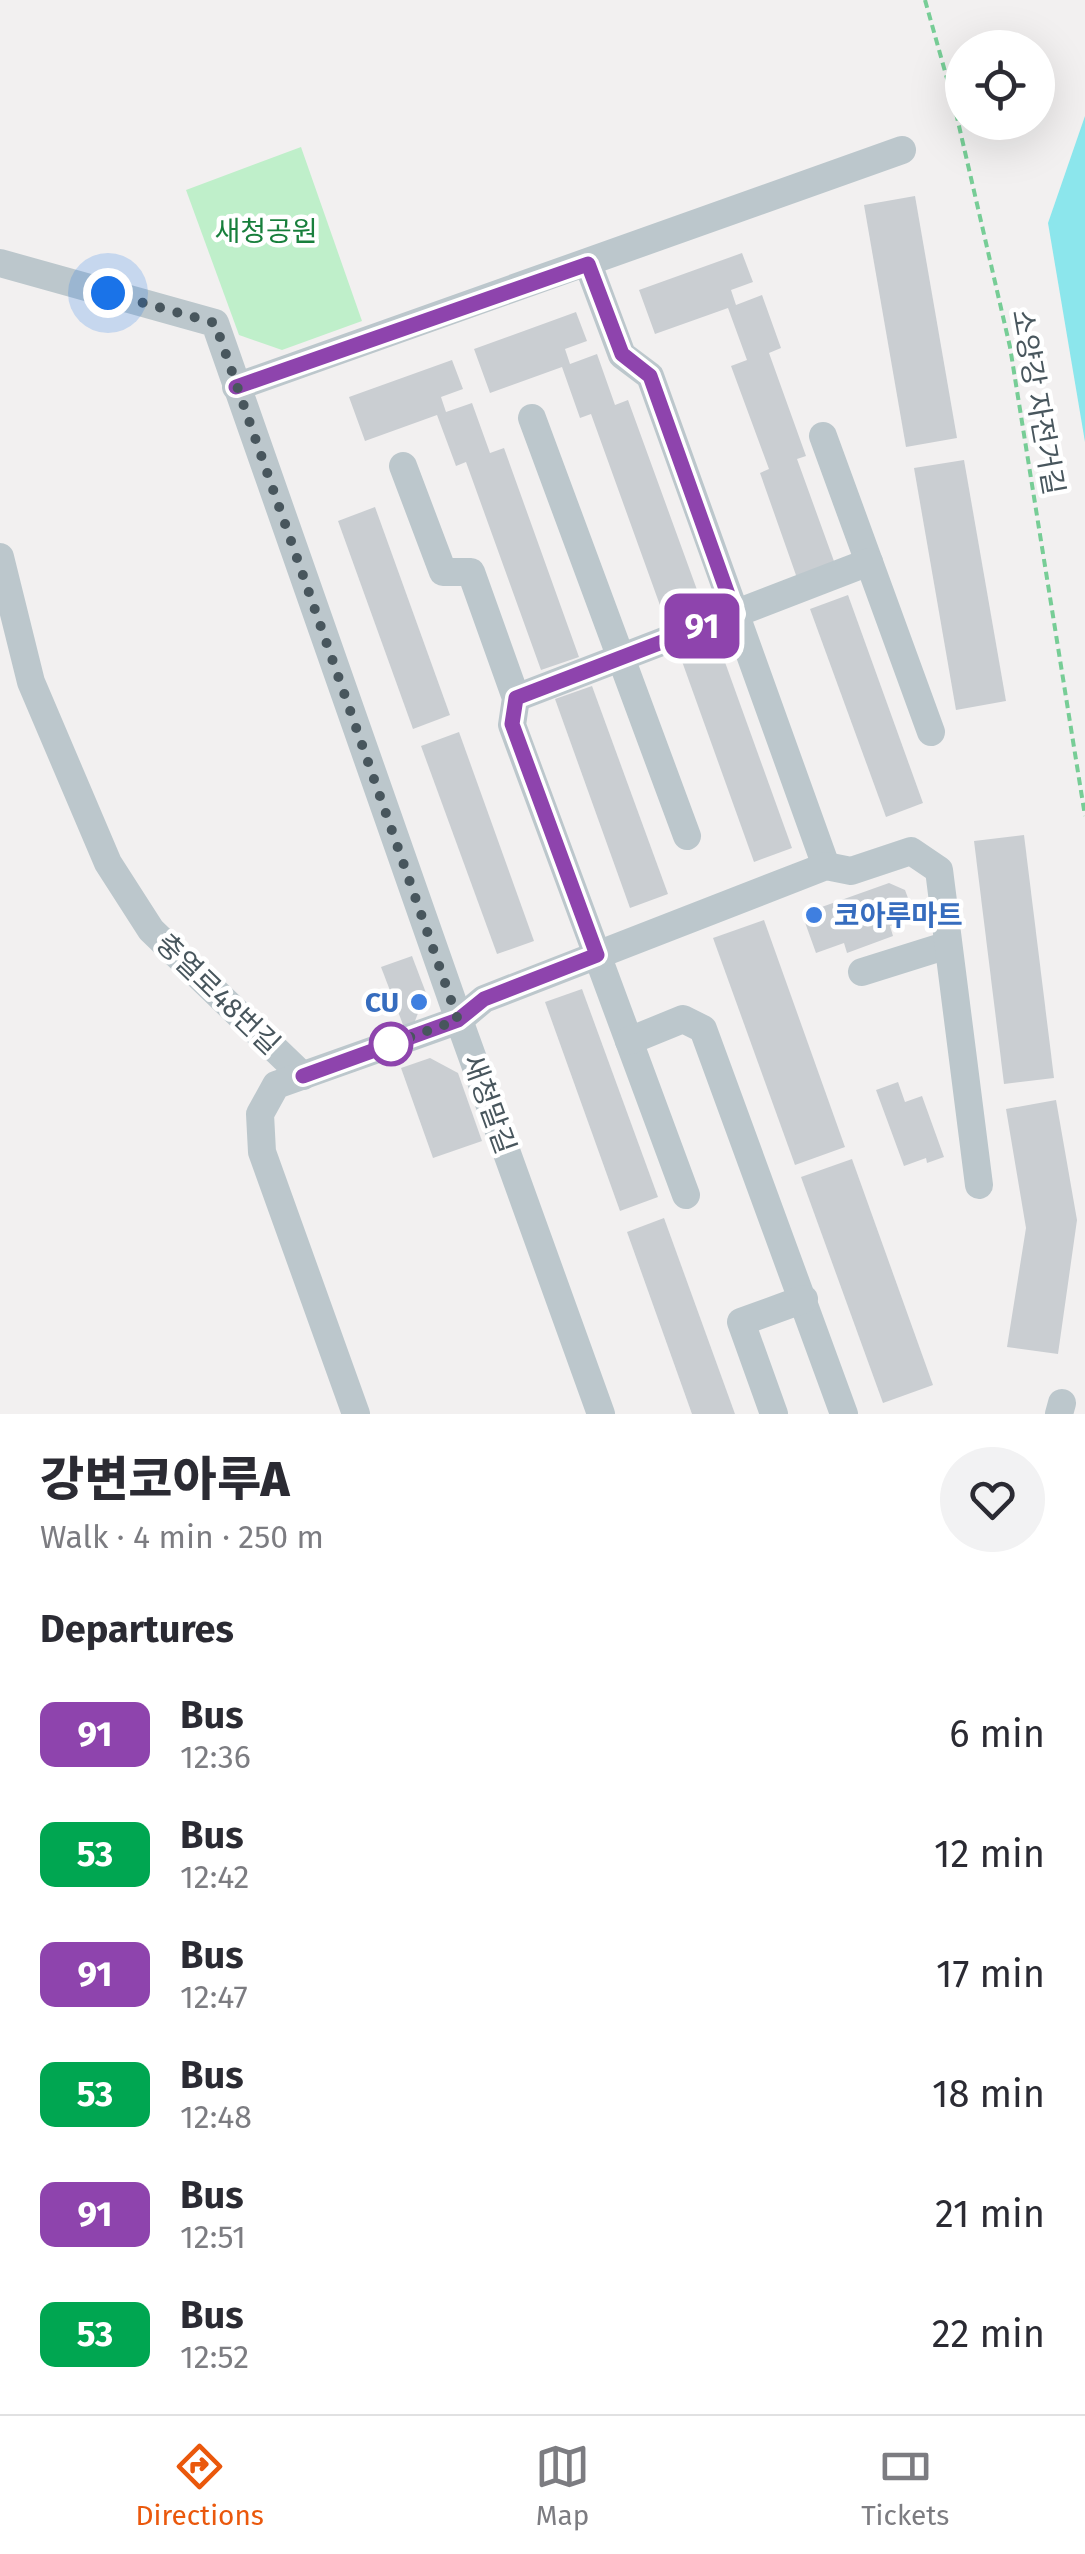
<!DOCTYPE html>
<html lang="en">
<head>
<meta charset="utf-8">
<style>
	body { margin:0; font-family:"Fira Sans","Noto Sans KR",sans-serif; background:#f2f2f3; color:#2b2b33; height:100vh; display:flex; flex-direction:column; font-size:38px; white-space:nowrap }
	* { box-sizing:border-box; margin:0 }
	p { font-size:32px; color:#7c7c81 }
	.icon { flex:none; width:55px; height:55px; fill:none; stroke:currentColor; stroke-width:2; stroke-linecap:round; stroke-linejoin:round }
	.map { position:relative; height:1414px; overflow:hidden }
	.panel { display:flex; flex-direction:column; background:#fff; flex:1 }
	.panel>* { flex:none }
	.badge { padding:0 20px; border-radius:15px; font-size:35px; line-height:65px }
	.fabs { position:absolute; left:945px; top:30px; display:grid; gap:20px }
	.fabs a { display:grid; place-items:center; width:110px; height:110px; border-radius:50%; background:#fff; box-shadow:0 10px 40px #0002; font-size:50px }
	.you { position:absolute; width:50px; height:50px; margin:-25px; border:8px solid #fff; border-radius:50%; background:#1a73e8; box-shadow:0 0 0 15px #1a73e833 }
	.map>.badge { position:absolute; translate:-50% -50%; box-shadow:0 0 0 5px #fff }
	h2 { padding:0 40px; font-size:38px; line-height:90px }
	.round { display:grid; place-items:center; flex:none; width:105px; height:105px; border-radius:52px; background:#f2f2f3 }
	.head { display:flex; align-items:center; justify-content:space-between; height:170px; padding:0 40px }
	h1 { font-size:48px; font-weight:800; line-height:75px }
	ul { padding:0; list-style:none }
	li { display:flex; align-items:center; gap:30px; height:120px; padding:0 40px }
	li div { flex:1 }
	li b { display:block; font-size:38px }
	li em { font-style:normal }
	li .badge { min-width:110px; font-weight:700; text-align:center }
	.tab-bar { display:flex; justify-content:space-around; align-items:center; height:140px; border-top:2px solid #e1e1e2; background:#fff; font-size:28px; color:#7c7c81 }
	.tab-bar a { display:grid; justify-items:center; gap:5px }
	.tab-bar .current { color:#ea580c }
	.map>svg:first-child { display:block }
</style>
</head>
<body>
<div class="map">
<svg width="1085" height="1414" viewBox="0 0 1085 1414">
	<rect width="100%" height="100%" fill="#f2f0f0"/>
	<!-- green -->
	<polygon fill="#bfefca" points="301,147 362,321 282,350 239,335 186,190"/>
	<!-- water -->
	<polygon fill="#8ce6ec" points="1085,116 1085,442 1048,223"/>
	<!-- building -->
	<g fill="#caced2">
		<polygon points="915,196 957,438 906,447 864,205"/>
		<polygon points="742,253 753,282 731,290 736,305 762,295 781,348 769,353 806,456 797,459 835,564 797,578 760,473 769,469 731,366 747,360 728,308 655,334 639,290"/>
		<polygon points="576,312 587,341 565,349 570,364 597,354 615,405 628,400 704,609 666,622 591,414 580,418 562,367 490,393 474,349"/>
		<polygon points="452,360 463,389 441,397 446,412 472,403 490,453 504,448 579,657 541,670 466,462 456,466 437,415 365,441 349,397"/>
		<polygon points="964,460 1006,701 956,710 914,468"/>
		<polygon points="375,507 450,715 413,729 338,521"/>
		<polygon points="848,595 923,803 886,817 810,609"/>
		<polygon points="717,640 792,848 754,862 679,653"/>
		<polygon points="592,686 668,894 630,908 555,699"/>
		<polygon points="459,732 534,941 497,954 421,746"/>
		<polygon points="1024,835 1054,1078 1004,1084 974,841"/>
		<polygon points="889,883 905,890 915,917 890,926 893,936 847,953 844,943 816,953 802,914"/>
		<polygon points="764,920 845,1147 795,1165 713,938"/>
		<polygon points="412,956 426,993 413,1026 405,1030 381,967"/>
		<polygon points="582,989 658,1197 620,1211 545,1002"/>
		<polygon points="430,1058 458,1073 482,1141 433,1158 401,1068"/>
		<polygon points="898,1082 905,1102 922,1096 944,1157 927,1163 926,1158 904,1166 876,1090"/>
		<polygon points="1056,1100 1077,1220 1058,1354 1007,1347 1026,1228 1006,1109"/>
		<polygon points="852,1159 933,1385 883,1403 801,1177"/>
		<polygon points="664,1218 735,1414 692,1414 627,1232"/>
	</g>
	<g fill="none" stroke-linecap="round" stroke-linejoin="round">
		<!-- path -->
		<polyline stroke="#77cd96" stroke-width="4" stroke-dasharray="8 5" stroke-linecap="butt" points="925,0 953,100 1010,347 1085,816"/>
		<!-- minor -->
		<g stroke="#bcc7cc" stroke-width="28">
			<polyline points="0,263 215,323 459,1020 601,1414"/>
			<polyline points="588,264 622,355 650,376 826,866"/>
			<polyline points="236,387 902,150"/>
			<polyline points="532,418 687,836"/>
			<polyline points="823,436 869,562"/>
			<polyline points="403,466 443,572 471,572 516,698 512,725 686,1195"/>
			<polyline points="0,557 31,682 108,863 151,930 303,1076"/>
			<polyline points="516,698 869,562 931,732"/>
			<polyline points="862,972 948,945"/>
			<polyline points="629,1041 683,1019 703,1029 844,1414"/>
			<polyline points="356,1414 262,1152 260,1114 276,1085 459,1020 484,999 826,866 851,871 911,851 939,870 979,1185"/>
			<polyline points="774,1414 741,1322 804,1299"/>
			<polyline points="1059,1414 1062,1403"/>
		</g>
	</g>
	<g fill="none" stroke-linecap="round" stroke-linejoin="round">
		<defs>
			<polyline id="line" points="236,387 588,264 622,354 650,376 735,614 516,698 512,724 597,955 484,999 458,1020 303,1076"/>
		</defs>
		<!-- line casing -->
		<use href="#line" stroke="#fff" stroke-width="22"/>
		<!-- line -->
		<use href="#line" stroke="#8e44ad" stroke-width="15"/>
		<!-- walk -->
		<polyline stroke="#48565d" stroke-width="10" stroke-dasharray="0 18" points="108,293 215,323 458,1020 391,1044"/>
	</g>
	<!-- markers -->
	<g fill="#3f7fe0" stroke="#fff" stroke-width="4">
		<circle cx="814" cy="915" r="10"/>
		<circle cx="419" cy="1002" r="10"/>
	</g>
	<circle fill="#fff" stroke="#8e44ad" stroke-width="5" cx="391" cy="1044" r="20"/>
	<g text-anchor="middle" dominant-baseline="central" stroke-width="9" stroke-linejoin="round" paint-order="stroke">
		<!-- park labels -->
		<g font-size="28" fill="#187f3c" stroke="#fff">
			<text x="266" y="231">새청공원</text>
		</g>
		<!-- street labels -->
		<g font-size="28" fill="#48565d" stroke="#fff">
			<text transform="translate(1038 402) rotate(80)">소양강 자전거길</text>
			<text transform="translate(218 994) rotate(44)">충열로48번길</text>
			<text transform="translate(489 1104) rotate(70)">새청말길</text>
		</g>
		<!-- shop labels -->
		<g font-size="28" font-weight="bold" fill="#366cbe" stroke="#fff" text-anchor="start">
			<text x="834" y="915">코아루마트</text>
			<text x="399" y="1002" text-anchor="end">CU</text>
		</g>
	</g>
</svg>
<div class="fabs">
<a><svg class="icon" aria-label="locate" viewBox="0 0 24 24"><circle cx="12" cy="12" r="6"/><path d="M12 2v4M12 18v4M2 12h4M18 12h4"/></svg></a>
</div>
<div class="you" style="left:108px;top:293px"></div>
<b class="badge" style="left:702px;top:626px;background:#8e44ad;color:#fff">91</b>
</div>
<section class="panel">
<div class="head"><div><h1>강변코아루A</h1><p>Walk · 4 min · 250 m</p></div><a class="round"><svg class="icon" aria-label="heart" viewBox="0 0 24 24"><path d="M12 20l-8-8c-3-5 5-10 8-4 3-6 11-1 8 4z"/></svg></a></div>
<h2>Departures</h2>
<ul>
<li><span class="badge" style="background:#8e44ad;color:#fff">91</span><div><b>Bus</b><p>12:36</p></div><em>6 min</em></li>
<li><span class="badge" style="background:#00a651;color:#fff">53</span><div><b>Bus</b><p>12:42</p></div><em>12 min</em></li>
<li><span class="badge" style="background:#8e44ad;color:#fff">91</span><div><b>Bus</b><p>12:47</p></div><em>17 min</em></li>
<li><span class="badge" style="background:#00a651;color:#fff">53</span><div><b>Bus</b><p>12:48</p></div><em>18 min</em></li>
<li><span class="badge" style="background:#8e44ad;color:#fff">91</span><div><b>Bus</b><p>12:51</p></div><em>21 min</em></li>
<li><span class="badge" style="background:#00a651;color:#fff">53</span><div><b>Bus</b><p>12:52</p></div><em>22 min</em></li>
</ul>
</section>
<nav class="tab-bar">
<a class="current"><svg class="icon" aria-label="directions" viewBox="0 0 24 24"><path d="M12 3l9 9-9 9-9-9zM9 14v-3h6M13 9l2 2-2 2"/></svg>Directions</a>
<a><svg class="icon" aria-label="map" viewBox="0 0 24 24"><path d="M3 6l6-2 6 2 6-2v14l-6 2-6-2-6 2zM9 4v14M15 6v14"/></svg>Map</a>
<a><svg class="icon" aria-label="tickets" viewBox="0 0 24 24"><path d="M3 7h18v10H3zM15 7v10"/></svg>Tickets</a>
</nav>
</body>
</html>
